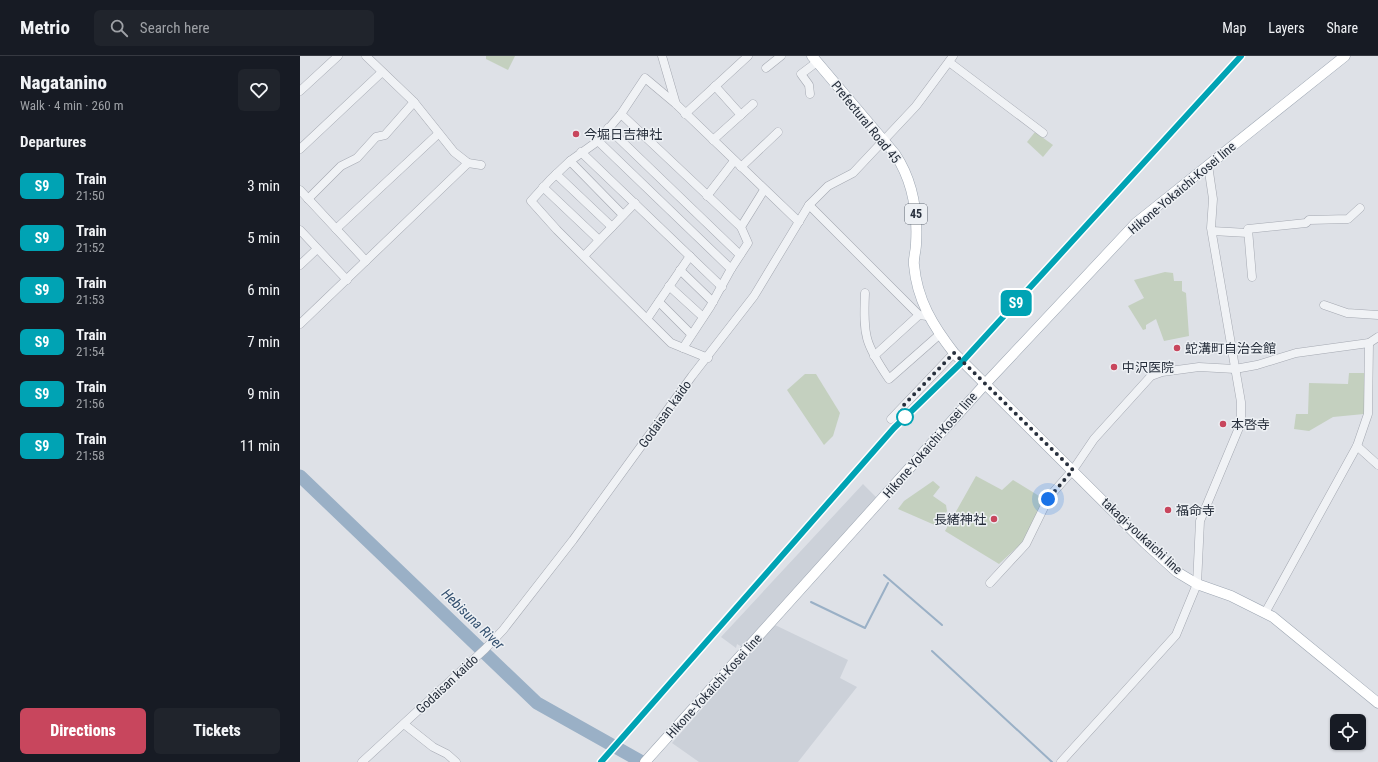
<!DOCTYPE html>
<html lang="en">
<head>
<meta charset="utf-8">
<style>
	body { margin:0; font-family:"Roboto Condensed","Noto Sans JP",sans-serif; background:#20242c; color:#f1f3f6; height:100vh; display:flex; flex-direction:column; font-size:15px; white-space:nowrap }
	* { box-sizing:border-box; margin:0 }
	p { font-size:13px; color:#9ea1a6 }
	.icon { flex:none; width:22px; height:22px; fill:none; stroke:currentColor; stroke-width:2; stroke-linecap:round; stroke-linejoin:round }
	.map { position:relative; flex:1; overflow:hidden }
	.drawer { display:flex; flex-direction:column; background:#171b24; width:300px }
	.drawer>* { flex:none }
	.badge { padding:0 8px; border-radius:6px; font-size:14px; line-height:26px }
	.tools { position:absolute; left:1030px; top:658px; display:grid; gap:8px }
	.tools a { display:grid; place-items:center; width:36px; height:36px; border-radius:6px; background:#171b24; box-shadow:0 1px 3px #0004; font-size:20px }
	.you { position:absolute; width:20px; height:20px; margin:-10px; border:3px solid #fff; border-radius:50%; background:#1a73e8; box-shadow:0 0 0 6px #1a73e833 }
	.map>.badge { position:absolute; translate:-50% -50%; box-shadow:0 0 0 2px #fff }
	h2 { padding:0 20px; font-size:15px; line-height:36px }
	.round { display:grid; place-items:center; flex:none; width:42px; height:42px; border-radius:6px; background:#20242c }
	.summary { display:flex; align-items:center; justify-content:space-between; height:68px; padding:0 20px }
	h1 { font-size:19px; font-weight:800; line-height:30px }
	.primary-button { display:flex; gap:8px; margin-top:auto; padding:8px 20px }
	.primary-button a { flex:1; height:46px; border-radius:6px; background:#c8465d; color:#fff; font-size:16px; font-weight:800; line-height:46px; text-align:center }
	.primary-button a+a { background:#20242c; color:#f1f3f6 }
	ul { padding:0; list-style:none }
	li { display:flex; align-items:center; gap:12px; height:52px; padding:0 20px }
	li div { flex:1 }
	li b { display:block; font-size:15px }
	li em { font-style:normal }
	li .badge { min-width:44px; font-weight:700; text-align:center }
	header { display:flex; align-items:center; gap:24px; box-sizing:border-box; height:56px; padding:0 20px; background:#171b24; border-bottom:1px solid #363941 }
	header strong { font-size:19px }
	nav { display:flex; gap:22px; margin-inline-start:auto; font-size:14px }
	.search { width:280px; height:36px; background:#20242c; display:flex; align-items:center; gap:10px; box-sizing:border-box; padding:0 14px; border-radius:6px; color:#9ea1a6; font-size:15px }
	main { display:flex; flex:1; min-height:0 }
	.map>svg:first-child { display:block }
</style>
</head>
<body>
<header>
<strong>Metrio</strong>
<div class="search"><svg class="icon" aria-label="search" viewBox="0 0 24 24"><circle cx="10" cy="10" r="6"/><path d="M15 15l6 6"/></svg>Search here</div>
<nav><a>Map</a><a>Layers</a><a>Share</a></nav>
</header>
<main>
<section class="drawer">
<div class="summary"><div><h1>Nagatanino</h1><p>Walk · 4 min · 260 m</p></div><a class="round"><svg class="icon" aria-label="heart" viewBox="0 0 24 24"><path d="M12 20l-8-8c-3-5 5-10 8-4 3-6 11-1 8 4z"/></svg></a></div>
<h2>Departures</h2>
<ul>
<li><span class="badge" style="background:#00a3b4;color:#fff">S9</span><div><b>Train</b><p>21:50</p></div><em>3 min</em></li>
<li><span class="badge" style="background:#00a3b4;color:#fff">S9</span><div><b>Train</b><p>21:52</p></div><em>5 min</em></li>
<li><span class="badge" style="background:#00a3b4;color:#fff">S9</span><div><b>Train</b><p>21:53</p></div><em>6 min</em></li>
<li><span class="badge" style="background:#00a3b4;color:#fff">S9</span><div><b>Train</b><p>21:54</p></div><em>7 min</em></li>
<li><span class="badge" style="background:#00a3b4;color:#fff">S9</span><div><b>Train</b><p>21:56</p></div><em>9 min</em></li>
<li><span class="badge" style="background:#00a3b4;color:#fff">S9</span><div><b>Train</b><p>21:58</p></div><em>11 min</em></li>
</ul>
<div class="primary-button"><a>Directions</a><a>Tickets</a></div>
</section>
<div class="map">
<svg width="1078" height="706" viewBox="0 0 1078 706">
	<rect width="100%" height="100%" fill="#dee1e7"/>
	<!-- built -->
	<g fill="#ccd1d9">
		<polygon points="563,428 578,443 442,591 437,588 436,592 421,581"/>
		<polygon points="475,569 548,604 540,622 557,631 498,706 399,706 372,687"/>
	</g>
	<!-- green -->
	<g fill="#c4d0bf">
		<polygon points="186,0 215,0 208,14 186,3"/>
		<polygon points="735,76 753,89 743,101 727,86"/>
		<polygon points="865,216 873,217 874,225 882,225 882,235 886,237 889,280 864,285 856,263 846,269 846,273 843,274 828,250 844,242 834,224"/>
		<polygon points="1049,317 1066,317 1064,358 1033,361 1009,375 994,373 996,358 1008,358 1009,327 1048,328"/>
		<polygon points="505,318 516,318 540,357 533,380 524,389 487,334"/>
		<polygon points="676,420 702,434 713,424 744,443 724,485 699,508 645,475"/>
		<polygon points="633,425 640,431 633,440 646,449 647,455 637,470 598,453 604,445"/>
	</g>
	<g fill="none" stroke-linecap="round" stroke-linejoin="round">
		<!-- stream -->
		<g stroke="#9ab0c6" stroke-width="2">
			<polyline points="584,519 642,569"/>
			<polyline points="511,546 565,572 588,527"/>
			<polyline points="632,595 752,706"/>
		</g>
		<!-- river -->
		<polyline stroke="#9ab0c6" stroke-width="13" points="0,420 237,647 342,706"/>
		<defs>
			<g id="minor">
				<polyline points="66,0 114,46 154,96 168,107"/>
				<polyline points="362,0 376,48"/>
				<polyline points="649,6 743,77"/>
				<polyline points="466,12 481,0"/>
				<polyline points="415,30 441,59"/>
				<polyline points="0,35 38,0"/>
				<polyline points="510,38 509,29 501,18 517,6"/>
				<polyline points="321,58 441,171"/>
				<polyline points="385,58 448,0"/>
				<polyline points="308,72 440,199"/>
				<polyline points="413,84 453,48"/>
				<polyline points="298,85 431,213"/>
				<polyline points="0,93 82,16"/>
				<polyline points="281,96 422,231"/>
				<polyline points="270,105 323,159"/>
				<polyline points="441,111 478,76"/>
				<polyline points="256,118 312,171"/>
				<polyline points="243,131 299,184"/>
				<polyline points="0,134 66,205"/>
				<polyline points="407,140 434,105"/>
				<polyline points="8,143 41,110 57,102 76,81 85,79 114,46"/>
				<polyline points="509,149 619,259 627,260"/>
				<polyline points="36,173 138,78"/>
				<polyline points="0,174 47,224"/>
				<polyline points="912,175 948,177"/>
				<polyline points="284,200 335,147"/>
				<polyline points="0,209 17,193"/>
				<polyline points="380,214 413,246"/>
				<polyline points="952,221 948,173 1006,167 1009,164 1048,163 1060,152"/>
				<polyline points="369,230 403,261"/>
				<path d="M565 237C563 280 565 288 589 323L639 279"/>
				<polyline points="359,246 391,278"/>
				<polyline points="1024,249 1047,257 1078,259"/>
				<polyline points="347,263 390,200"/>
				<polyline points="0,268 168,107 181,109"/>
				<polyline points="383,292 410,251 431,213 448,187 441,171 464,134"/>
				<polyline points="574,300 619,259"/>
				<polyline points="408,302 371,287 257,174 231,145 250,124 270,105 298,85 321,58 345,22 376,48 499,166"/>
				<polyline points="591,363 654,297"/>
				<polyline points="1057,390 1078,409"/>
				<polyline points="690,527 726,488 749,441 773,414 794,383 851,320 862,316 899,311 935,313 957,309 996,297 1069,287 1078,281"/>
				<polyline points="965,557 1057,390 1068,358 1069,287"/>
				<polyline points="104,668 133,691 147,698 156,706"/>
				<polyline points="62,706 185,593 203,574 273,484 392,320 454,240 509,149 528,130 553,117 616,50 653,0"/>
				<polyline points="761,706 876,579 897,528 900,465 941,367 941,346 911,172 913,143 908,109"/>
			</g>
			<g id="major">
				<path d="M512 0 595 98C613 125 618 155 616 188 616 195 613 203 614 209 617 244 633 270 654 297L845 487 877 516 897 528 931 540 973 561 1078 647"/>
				<polyline points="345,706 686,327 836,167 1045,0"/>
			</g>
		</defs>
		<!-- minor casing -->
		<use href="#minor" stroke="#a4a8b1" stroke-width="9"/>
		<!-- major casing -->
		<use href="#major" stroke="#9da6b2" stroke-width="11"/>
		<!-- minor -->
		<use href="#minor" stroke="#f0f2f5" stroke-width="8"/>
		<!-- major -->
		<use href="#major" stroke="#fff" stroke-width="10"/>
		<defs>
			<polyline id="rail" points="301,706 604,361 662,306 941,0"/>
		</defs>
		<!-- rail casing -->
		<use href="#rail" stroke="#788190" stroke-width="3.5"/>
		<!-- rail -->
		<use href="#rail" stroke="#edf0f4" stroke-width="2" stroke-dasharray="6" stroke-linecap="butt"/>
	</g>
	<g fill="none" stroke-linecap="round" stroke-linejoin="round">
		<defs>
			<polyline id="line" points="301,706 594,372 662,306 941,0"/>
		</defs>
		<!-- line casing -->
		<use href="#line" stroke="#fff" stroke-width="9"/>
		<!-- line -->
		<use href="#line" stroke="#00a3b4" stroke-width="6"/>
		<!-- walk -->
		<polyline stroke="#28303d" stroke-width="4" stroke-dasharray="0 7.2" points="605,361 601,352 654,297 773,414 748,443"/>
	</g>
	<!-- markers -->
	<g fill="#c8465d" stroke="#edf0f4" stroke-width="1.5">
		<circle cx="276" cy="78" r="4"/>
		<circle cx="877" cy="292" r="4"/>
		<circle cx="814" cy="311" r="4"/>
		<circle cx="923" cy="368" r="4"/>
		<circle cx="868" cy="454" r="4"/>
		<circle cx="694" cy="463" r="4"/>
	</g>
	<circle fill="#fff" stroke="#00a3b4" stroke-width="2" cx="605" cy="361" r="8"/>
	<g text-anchor="middle" dominant-baseline="central" stroke-width="3" stroke-linejoin="round" paint-order="stroke">
		<!-- shield labels -->
		<rect fill="#edf0f4" stroke="#636a74" stroke-width="1" x="605" y="148" width="22" height="20" rx="3"/>
		<g font-size="12" font-weight="bold" fill="#28303d">
			<text x="616" y="158">45</text>
		</g>
		<!-- street labels -->
		<g font-size="13" fill="#28303d" stroke="#edf0f4">
			<text transform="translate(566 66) rotate(51)">Prefectural Road 45</text>
			<text transform="translate(882 132) rotate(-40)">Hikone-Yokaichi-Kosei line</text>
			<text transform="translate(365 358) rotate(-54)">Godaisan kaido</text>
			<text transform="translate(630 389) rotate(-49)">Hikone-Yokaichi-Kosei line</text>
			<text transform="translate(842 480) rotate(43)">takagi-youkaichi line</text>
			<text transform="translate(147 628) rotate(-43)">Godaisan kaido</text>
			<text transform="translate(414 630) rotate(-48)">Hikone-Yokaichi-Kosei line</text>
		</g>
		<!-- poi labels -->
		<g font-size="13" fill="#28303d" stroke="#edf0f4" text-anchor="start">
			<text x="284" y="78">今堀日吉神社</text>
			<text x="885" y="292">蛇溝町自治会館</text>
			<text x="822" y="311">中沢医院</text>
			<text x="931" y="368">本啓寺</text>
			<text x="876" y="454">福命寺</text>
			<text x="686" y="463" text-anchor="end">長緒神社</text>
		</g>
		<!-- water labels -->
		<g font-size="14" font-style="italic" fill="#33506f" stroke="#edf0f4">
			<text transform="translate(173 563) rotate(44)">Hebisuna River</text>
		</g>
	</g>
</svg>
<div class="tools">
<a><svg class="icon" aria-label="locate" viewBox="0 0 24 24"><circle cx="12" cy="12" r="6"/><path d="M12 2v4M12 18v4M2 12h4M18 12h4"/></svg></a>
</div>
<div class="you" style="left:748px;top:443px"></div>
<b class="badge" style="left:716px;top:247px;background:#00a3b4;color:#fff">S9</b>
</div>
</main>
</body>
</html>
